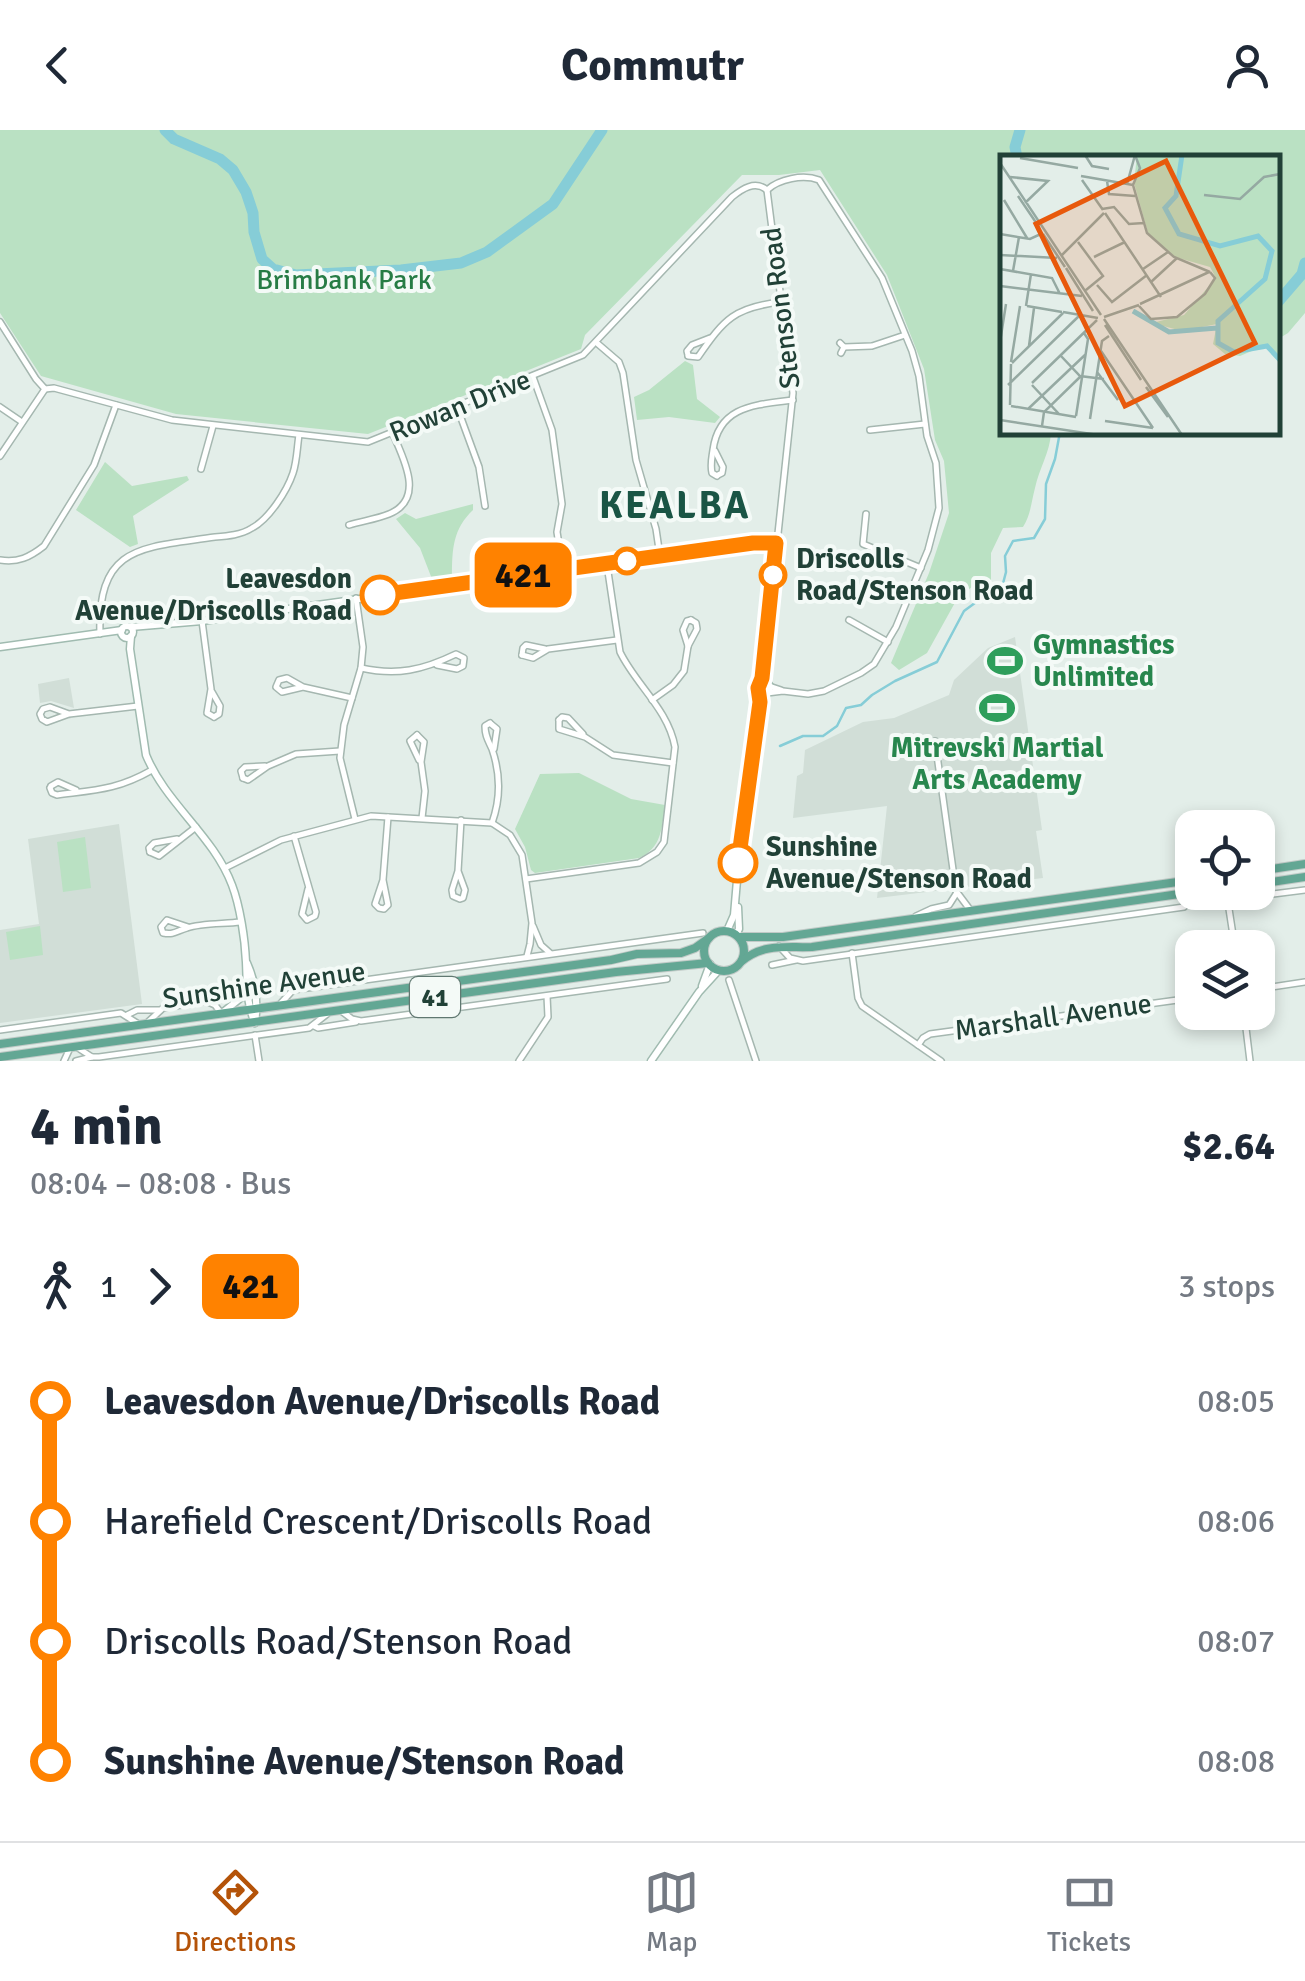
<!DOCTYPE html>
<html lang="en">
<head>
<meta charset="utf-8">
<style>
	body { margin:0; font-family:Signika,sans-serif; background:#f6f6f7; color:#1f2937; height:100vh; display:flex; flex-direction:column; font-size:38px; white-space:nowrap }
	* { box-sizing:border-box; margin:0 }
	p { font-size:32px; color:#747a83 }
	.icon { flex:none; width:55px; height:55px; fill:none; stroke:currentColor; stroke-width:2; stroke-linecap:round; stroke-linejoin:round }
	.map { position:relative; height:931px; overflow:hidden }
	.side { display:flex; flex-direction:column; background:#fff; flex:1 }
	.side>* { flex:none }
	.badge { padding:0 20px; border-radius:15px; font-size:35px; line-height:65px }
	.buttons { position:absolute; left:1175px; top:680px; display:grid; gap:20px }
	.buttons a { display:grid; place-items:center; width:100px; height:100px; border-radius:20px; background:#fff; box-shadow:0 5px 15px #0003; font-size:50px }
	.map>.badge { position:absolute; translate:-50% -50%; box-shadow:0 0 0 5px #fff }
	.legs { display:flex; align-items:center; gap:15px; height:110px; padding:0 30px; font-size:32px }
	.legs p { margin-inline-start:auto }
	.overview { display:flex; align-items:center; justify-content:space-between; height:170px; padding:0 30px }
	h1 { font-size:55px; font-weight:700; line-height:75px }
	ul { padding:0 30px; list-style:none }
	li { display:flex; align-items:center; gap:35px; height:120px; font-size:38px }
	li i { display:grid; place-items:center; width:15px; height:100%; margin:0 12px; background:currentColor }
	li i::after { content:''; width:25px; height:25px; margin:-12px; border:8px solid; border-radius:50%; background:#fff }
	li p { margin-inline-start:auto }
	li:first-child i { background:linear-gradient(#0000 50%,currentColor 0) }
	li:last-child i { background:linear-gradient(currentColor 50%,#0000 0) }
	header { display:flex; justify-content:space-between; align-items:center; height:130px; padding:0 30px; background:#fff; font-size:45px; font-weight:700 }
	.dock { display:flex; justify-content:space-around; align-items:center; height:140px; border-top:2px solid #e0e1e3; background:#fff; font-size:28px; color:#747a83 }
	.dock a { display:grid; justify-items:center; gap:5px }
	.dock .on { color:#b45309 }
	.map>svg:first-child { display:block }
</style>
</head>
<body>
<header><svg class="icon" aria-label="back" viewBox="0 0 24 24"><path d="M15 5l-7 7 7 7"/></svg>Commutr<svg class="icon" aria-label="person" viewBox="0 0 24 24"><circle cx="12" cy="8" r="4"/><path d="M4 21q1-7 8-7t8 7"/></svg></header>
<div class="map">
<svg width="1305" height="931" viewBox="0 0 1305 931">
	<rect width="100%" height="100%" fill="#e3eee9"/>
	<!-- built -->
	<g fill="#d1ded7">
		<polygon points="1015,507 1042,700 1036,701 1043,748 877,768 887,676 793,688 797,646 803,643 805,620 863,592 894,588 949,565 954,550 988,518"/>
		<polygon points="69,548 74,578 51,571 40,573 38,554"/>
		<polygon points="119,694 142,874 0,893 0,800 39,794 28,709"/>
	</g>
	<!-- green -->
	<g fill="#bae1c3">
		<path d="M0 0H1305V183L1288 203 1278 209V28H1002V302L1051 303C1050 322 1039 339 1035 358 1031 373 1031 384 1023 397L1003 398 991 423V452L973 456 957 469 927 523 899 540 891 533 929 443 949 383 944 331 935 310 924 239 887 145 820 40 779 45H742L585 205 581 219 368 304 176 284 41 246 0 183Z"/>
		<polygon points="685,231 693,235 697,269 720,287 715,293 669,287 637,290 634,267 649,260"/>
		<polygon points="105,332 132,356 187,346 189,350 133,386 138,414 130,417 76,380"/>
		<path d="M473 374V380C453 399 452 419 452 446L432 449 420 418 396 389 405 383 416 389Z"/>
		<path d="M579 643 631 669 665 675C662 697 662 718 639 728L535 743 531 740 525 717 515 699 540 644Z"/>
		<polygon points="85,707 91,758 63,762 57,712"/>
		<polygon points="40,796 43,825 10,830 6,802"/>
	</g>
	<g fill="none" stroke-linecap="round" stroke-linejoin="round">
		<!-- stream -->
		<polyline stroke="#86cdd7" stroke-width="2.5" points="780,616 803,606 823,606 837,596 846,578 861,575 872,565 895,551 937,532 964,481 979,470 1000,465 1006,442 1005,426 1013,411 1034,408 1045,389 1046,354 1055,329 1060,302"/>
		<!-- river -->
		<g stroke="#86cdd7" stroke-width="11">
			<polyline points="165,0 174,9 220,29 233,40 246,62 253,83 254,102 262,129 273,139 296,145 401,140 461,133 487,122 553,74 602,0"/>
			<polyline points="1017,28 1015,17 1020,0"/>
			<polyline points="1278,172 1302,144 1305,133"/>
		</g>
		<defs>
			<g id="street">
				<path d="M767 60C779 49 803 44 819 50L882 148 912 221 919 246 927 306 936 333 939 378 928 420 896 497 874 534 861 543 824 561 808 564 783 561 767 563"/>
				<polyline points="767,60 793,263 777,413"/>
				<path d="M0 192 36 249 45 259 54 258 172 290 368 312 583 225 732 67C742 59 755 50 767 60"/>
				<polyline points="840,213 844,217 841,223"/>
				<polyline points="598,214 619,232 623,243 636,330 656,399 660,426"/>
				<polyline points="844,217 872,216 905,205"/>
				<polyline points="688,225 687,221 692,215 710,208"/>
				<path d="M688 226 698 227C724 189 735 177 781 172"/>
				<polyline points="533,247 552,300 562,374 557,402 563,439"/>
				<polyline points="0,277 22,292"/>
				<polyline points="457,277 479,337 485,376"/>
				<polyline points="870,300 925,294"/>
				<polyline points="715,321 723,337 722,343 718,345"/>
				<polyline points="0,326 45,259"/>
				<polyline points="201,339 213,296"/>
				<path d="M717 346 712 343C710 334 712 328 713 320 719 275 756 275 793 270"/>
				<polyline points="866,384 863,414 921,438"/>
				<path d="M349 395C362 391 377 389 389 384 426 369 403 328 393 304"/>
				<path d="M0 430C18 433 30 427 44 416L94 335 116 275"/>
				<polyline points="849,490 888,512"/>
				<polyline points="202,491 211,559 207,583 214,587"/>
				<path d="M100 504C97 414 143 418 215 407 228 406 241 405 252 398 269 389 287 361 293 343 297 331 297 318 299 305"/>
				<polyline points="688,516 683,500 687,491 691,490"/>
				<polyline points="522,525 533,528 548,519 617,510"/>
				<polyline points="522,525 523,518 526,515 545,519"/>
				<path d="M361 538C397 546 423 540 456 524L464 528 463 536 457 539 437 535"/>
				<polyline points="769,556 781,560"/>
				<polyline points="303,557 282,562 276,557 279,550 287,548 303,557 352,568"/>
				<polyline points="212,562 220,576 219,584 214,587"/>
				<polyline points="652,570 673,555 684,541 688,516 697,499 696,493 691,490"/>
				<polyline points="69,584 50,577 43,579 40,584 42,589 47,592 69,584 138,576"/>
				<polyline points="559,590 559,599 585,607 613,625 673,633"/>
				<polyline points="559,590 562,587 568,588 583,604"/>
				<path d="M490 593 485 596C485 606 488 610 492 619 501 645 501 668 492 693"/>
				<polyline points="491,594 497,599 494,619"/>
				<polyline points="417,605 424,612 421,632 425,661 422,688"/>
				<polyline points="417,605 410,611 419,630"/>
				<polyline points="935,611 956,761 971,781"/>
				<polyline points="243,648 248,650 268,636 296,624 340,621"/>
				<polyline points="243,648 241,641 245,637 265,636"/>
				<polyline points="51,656 58,652 76,660"/>
				<path d="M50 658 52 663 57 665C95 660 117 660 152 640"/>
				<polyline points="355,689 340,628 344,595 361,538 363,517 356,468"/>
				<polyline points="294,706 316,782 315,786 307,790 302,784 308,759"/>
				<polyline points="150,722 159,726 196,697"/>
				<polyline points="150,722 149,718 154,713 177,709"/>
				<polyline points="225,738 281,710 371,686 492,693 510,705 522,725 532,793 530,814 527,826"/>
				<polyline points="458,741 465,760 463,768 460,769 453,766 452,760 458,741 461,690"/>
				<path d="M526 749 639 733 657 722 664 712 675 617C668 579 636 555 620 522L607 435"/>
				<polyline points="383,750 375,774 379,778 384,779 388,775 383,750 388,687"/>
				<polyline points="1258,757 1273,764 1305,760"/>
				<polyline points="1221,762 1229,779 1235,818"/>
				<polyline points="1229,776 1233,762"/>
				<polyline points="916,786 931,779 949,775 956,764"/>
				<polyline points="533,796 541,815 550,823"/>
				<path d="M188 797 167 790 161 797 163 803C175 805 176 801 187 798 201 793 225 794 240 792"/>
				<polyline points="779,816 790,828 803,831 1184,777 1201,762"/>
				<polyline points="852,823 858,868 862,876 941,931"/>
				<polyline points="772,835 796,830"/>
				<polyline points="729,850 756,931"/>
				<polyline points="1258,859 1305,852"/>
				<polyline points="210,872 215,869 229,867"/>
				<polyline points="281,873 293,860 703,803"/>
				<polyline points="340,880 352,889 361,891 667,849"/>
				<polyline points="1244,882 1250,931"/>
				<polyline points="127,885 137,880 160,880"/>
				<polyline points="148,892 163,878 206,871 215,875 221,883"/>
				<polyline points="314,896 318,898 356,892"/>
				<polyline points="0,900 121,883 140,895"/>
				<polyline points="255,905 259,931"/>
				<polyline points="918,915 923,908 930,904 1192,868"/>
				<polyline points="78,918 92,927 99,927 309,898 327,884"/>
				<polyline points="64,931 70,918"/>
				<polyline points="76,931 92,927"/>
				<polyline points="519,931 548,887 547,866"/>
			</g>
			<g id="secondary">
				<circle cx="127" cy="502" r="6"/>
				<polyline points="131,497 202,491 768,412 777,413 760,553"/>
				<path d="M131 506 130 519 146 625C166 674 213 705 232 755 240 776 245 809 246 832 247 853 246 873 255 893"/>
				<polyline points="0,517 122,500"/>
				<circle cx="764" cy="558" r="6"/>
				<polyline points="742,740 745,697"/>
				<polyline points="727,801 734,785 741,704 760,572 759,562"/>
				<polyline points="736,805 739,799 738,777"/>
				<path d="M247 833C255 851 258 873 255 893"/>
				<polyline points="702,856 710,834"/>
				<polyline points="222,883 247,863"/>
				<polyline points="651,931 699,862 719,840"/>
			</g>
			<g id="primary">
				<polyline points="1258,741 1305,734"/>
				<polyline points="1258,754 1305,747"/>
				<circle cx="724" cy="821" r="20"/>
				<polyline points="739,807 783,807 1192,750"/>
				<path d="M742 831C764 813 786 818 812 817L1193 762"/>
				<polyline points="0,914 611,830 637,824 681,823 695,818 709,808"/>
				<polyline points="0,927 616,842 708,833"/>
			</g>
		</defs>
		<!-- street casing -->
		<use href="#street" stroke="#a5b7b0" stroke-width="8"/>
		<!-- secondary casing -->
		<use href="#secondary" stroke="#a0bbb0" stroke-width="9"/>
		<!-- primary casing -->
		<use href="#primary" stroke="#c1cac7" stroke-width="10"/>
		<!-- street -->
		<use href="#street" stroke="#fff" stroke-width="5"/>
		<!-- secondary -->
		<use href="#secondary" stroke="#fff" stroke-width="6"/>
		<!-- primary -->
		<use href="#primary" stroke="#63a794" stroke-width="8"/>
	</g>
	<g fill="none" stroke-linecap="round" stroke-linejoin="round">
		<defs>
			<polyline id="line-1" points="380,465 753,413 776,413 762,548 758,558 760,572 738,733"/>
		</defs>
		<!-- line-1 casing -->
		<use href="#line-1" stroke="#fff" stroke-width="22"/>
		<!-- line-1 -->
		<use href="#line-1" stroke="#ff8200" stroke-width="15"/>
	</g>
	<!-- icons -->
	<defs>
		<symbol id="stadium-bare" viewBox="-9 -9 18 18"><path d="M0-5a6.5 5 0 1 0 0 10a6.5 5 0 1 0 0-10ZM-3.5-1.8h7v3.6h-7Z" fill="#2e9e5b" stroke="#f4faf7" stroke-width="2.5" paint-order="stroke"/></symbol>
	</defs>
	<g fill-rule="evenodd">
		<use href="#stadium-bare" x="980" y="506" width="50" height="50"/>
		<use href="#stadium-bare" x="972" y="553" width="50" height="50"/>
	</g>
	<!-- markers -->
	<g fill="#fff" stroke="#ff8200" stroke-width="5">
		<circle cx="627" cy="431" r="12"/>
		<circle cx="773" cy="445" r="12"/>
		<circle cx="380" cy="465" r="18"/>
		<circle cx="738" cy="733" r="18"/>
	</g>
	<g text-anchor="middle" dominant-baseline="central" stroke-width="8" stroke-linejoin="round" paint-order="stroke">
		<!-- shield labels -->
		<rect fill="#f4faf7" stroke="#607871" stroke-width="2.5" x="410" y="847" width="50" height="40" rx="8"/>
		<g font-size="25" font-weight="bold" fill="#214137">
			<text x="435" y="867">41</text>
		</g>
		<!-- park labels -->
		<g font-size="28" fill="#277c45" stroke="#f4faf7">
			<text x="344" y="150">Brimbank Park</text>
		</g>
		<!-- street labels -->
		<g font-size="28" fill="#214137" stroke="#f4faf7">
			<text transform="translate(781 178) rotate(-97)">Stenson Road</text>
			<text transform="translate(460 276) rotate(-22)">Rowan Drive</text>
			<text transform="translate(264 855) rotate(-8)">Sunshine Avenue</text>
			<text transform="translate(1053 887) rotate(-8)">Marshall Avenue</text>
		</g>
		<!-- stop labels -->
		<g font-size="28" font-weight="bold" fill="#214137" stroke="#f4faf7" text-anchor="start">
			<text x="796" y="429">Driscolls<tspan x="796" dy="32">Road/Stenson Road</tspan></text>
			<text x="352" y="449" text-anchor="end">Leavesdon<tspan x="352" dy="32">Avenue/Driscolls Road</tspan></text>
			<text x="766" y="717">Sunshine<tspan x="766" dy="32">Avenue/Stenson Road</tspan></text>
		</g>
		<!-- leisure labels -->
		<g font-size="28" font-weight="bold" fill="#27864d" stroke="#f4faf7" text-anchor="start">
			<text x="1033" y="515">Gymnastics<tspan x="1033" dy="32">Unlimited</tspan></text>
			<text x="997" y="618" text-anchor="middle">Mitrevski Martial<tspan x="997" dy="32">Arts Academy</tspan></text>
		</g>
		<!-- district labels -->
		<g font-size="38" font-weight="bold" letter-spacing="2.5" fill="#1a5545" stroke="#f4faf7">
			<text x="675" y="375">KEALBA</text>
		</g>
	</g>
	<!-- overview -->
	<g transform="translate(1000 25)">
		<rect width="280" height="280" fill="#e3eee9"/>
		<path d="M137 0H280V205L266 190 240 201 225 199 213 189 217 169 182 176 152 168 184 160 216 123 210 112 175 102 148 78 134 28Z" fill="#bae1c3"/>
		<path fill="none" stroke="#86cdd7" stroke-width="5" d="M182 0 176 41 165 53 179 79 220 91 258 81 272 96 265 124 218 166V188L234 197 267 191 280 205M133 156 169 177 217 173"/>
		<path fill="none" stroke="#95a9a2" stroke-width="2.5" d="M85 0 92 11 109 14M135 0 140 13 133 30 147 78 174 102 210 117M20 3 78 13M0 8 101 160M81 21 133 30M10 22 48 26 25 48M82 25 103 55M107 26 109 39 135 41M127 29 135 0M204 40 240 44 264 22 280 19M18 41 39 72M4 45 27 83M102 54 114 52 129 69 144 68M105 58 161 142M0 79 30 84 43 78M43 79 65 112M78 87 103 121 86 135M0 100 57 103M61 101 104 58M94 102 125 87M66 113 93 156M0 114 52 123 60 139M143 114 168 97M13 116 19 82M151 127 177 103M97 130 112 147 147 120M0 131 82 141M140 149 209 117M26 151 31 119M27 151 62 157M139 151 151 164 177 162 205 139 215 123 210 117M63 157 98 163M104 162 139 150M104 164 182 280M105 170 141 225M0 187 6 149M29 191 34 153M101 196 153 273M61 201 80 221 104 224M11 207 20 151M12 208 63 158M97 217 118 245M32 228 97 165M8 230 80 160M32 230 59 259M146 232 168 262M10 250 11 209M11 251 76 262M28 254 86 199M76 261 88 184 84 178M90 264 102 186 109 181M0 265 98 280M105 266 153 273M42 271 44 257 81 221"/>
		<path fill="#e8590c" fill-opacity="0.15" stroke="#e8590c" stroke-width="5" d="M166 6 255 188 125 251 36 69Z"/>
		<rect width="280" height="280" fill="none" stroke="#214137" stroke-width="5"/>
	</g>
</svg>
<div class="buttons">
<a><svg class="icon" aria-label="locate" viewBox="0 0 24 24"><circle cx="12" cy="12" r="6"/><path d="M12 2v4M12 18v4M2 12h4M18 12h4"/></svg></a>
<a><svg class="icon" aria-label="layers" viewBox="0 0 24 24"><path d="M12 4l9 5-9 5-9-5zM3 14l9 5 9-5"/></svg></a>
</div>
<b class="badge" style="left:523px;top:445px;background:#ff8200;color:#111">421</b>
</div>
<section class="side">
<div class="overview"><div><h1>4 min</h1><p>08:04 – 08:08 · Bus</p></div><b>$2.64</b></div>
<div class="legs"><svg class="icon" aria-label="walk" viewBox="0 0 24 24"><circle cx="13" cy="4" r="2"/><path d="M13 8l-2 6 4 7M11 14l-3 7M7 12l3-4h3l4 4"/></svg>1<svg class="icon" aria-label="forward" viewBox="0 0 24 24"><path d="M9 5l7 7-7 7"/></svg><b class="badge" style="background:#ff8200;color:#111">421</b><p>3 stops</p></div>
<ul>
<li><i style="color:#ff8200"></i><b>Leavesdon Avenue/Driscolls Road</b><p>08:05</p></li>
<li><i style="color:#ff8200"></i><span>Harefield Crescent/Driscolls Road</span><p>08:06</p></li>
<li><i style="color:#ff8200"></i><span>Driscolls Road/Stenson Road</span><p>08:07</p></li>
<li><i style="color:#ff8200"></i><b>Sunshine Avenue/Stenson Road</b><p>08:08</p></li>
</ul>
</section>
<nav class="dock">
<a class="on"><svg class="icon" aria-label="directions" viewBox="0 0 24 24"><path d="M12 3l9 9-9 9-9-9zM9 14v-3h6M13 9l2 2-2 2"/></svg>Directions</a>
<a><svg class="icon" aria-label="map" viewBox="0 0 24 24"><path d="M3 6l6-2 6 2 6-2v14l-6 2-6-2-6 2zM9 4v14M15 6v14"/></svg>Map</a>
<a><svg class="icon" aria-label="tickets" viewBox="0 0 24 24"><path d="M3 7h18v10H3zM15 7v10"/></svg>Tickets</a>
</nav>
</body>
</html>
